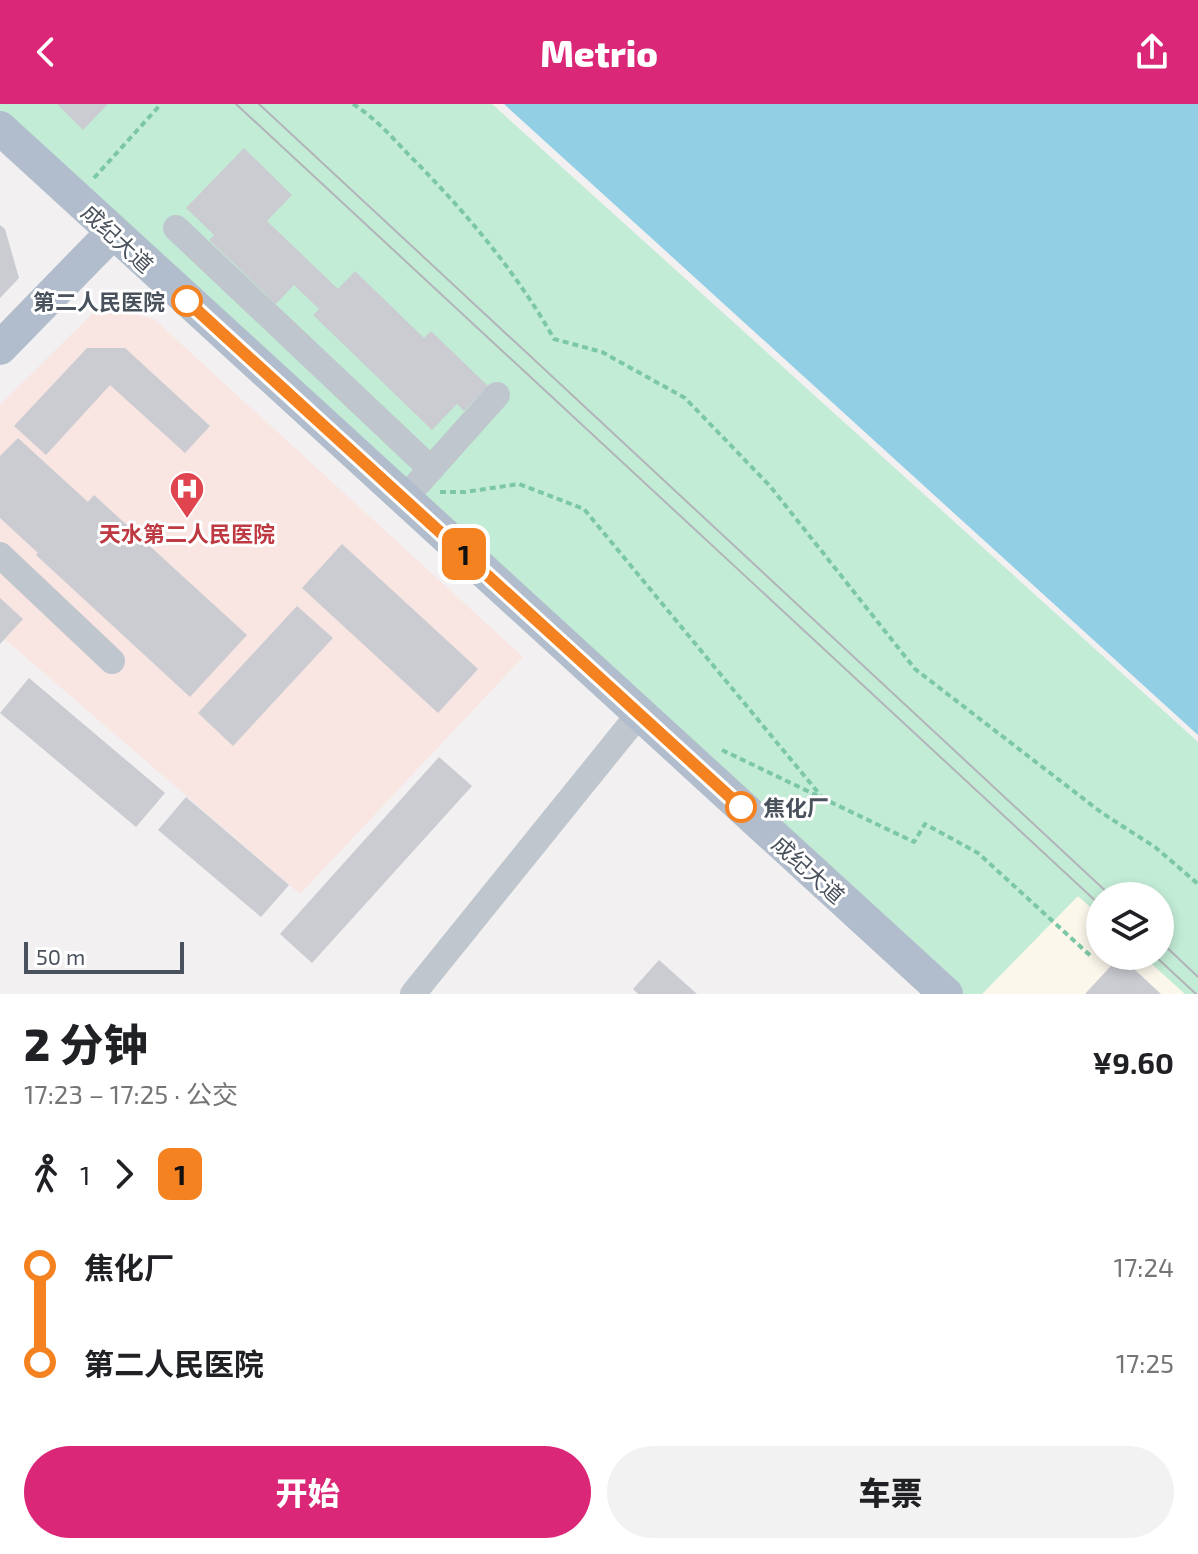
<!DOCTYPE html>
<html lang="zh">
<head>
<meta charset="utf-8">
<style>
	body { margin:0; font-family:"Exo 2","Noto Sans SC",sans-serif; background:#f2f2f2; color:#202124; height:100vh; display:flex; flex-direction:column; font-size:30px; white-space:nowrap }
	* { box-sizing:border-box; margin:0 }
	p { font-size:26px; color:#757577 }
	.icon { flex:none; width:44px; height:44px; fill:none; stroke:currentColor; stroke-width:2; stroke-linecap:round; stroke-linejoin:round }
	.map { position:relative; height:890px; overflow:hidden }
	.details { display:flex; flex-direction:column; background:#fff; flex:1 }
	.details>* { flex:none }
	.badge { padding:0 16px; border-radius:12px; font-size:28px; line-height:52px }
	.buttons { position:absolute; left:1086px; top:778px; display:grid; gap:16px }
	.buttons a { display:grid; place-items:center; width:88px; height:88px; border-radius:50%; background:#fff; box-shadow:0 4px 12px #0003; font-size:40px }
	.scale { position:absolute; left:24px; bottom:20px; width:160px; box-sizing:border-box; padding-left:8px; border:4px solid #49525c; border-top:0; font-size:22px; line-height:28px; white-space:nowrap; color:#49525c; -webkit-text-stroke:6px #fff; paint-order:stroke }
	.map>.badge { position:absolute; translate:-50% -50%; box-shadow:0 0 0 4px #fff }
	.legs { display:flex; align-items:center; gap:12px; height:88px; padding:0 24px; font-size:26px }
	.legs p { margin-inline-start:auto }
	.head { display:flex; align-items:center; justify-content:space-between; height:136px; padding:0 24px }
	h1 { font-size:44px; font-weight:800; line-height:60px }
	.action { display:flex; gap:16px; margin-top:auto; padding:16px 24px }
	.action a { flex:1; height:92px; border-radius:48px; background:#db2777; color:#fff; font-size:32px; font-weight:800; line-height:92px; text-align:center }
	.action a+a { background:#f2f2f2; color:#202124 }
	ul { padding:0 24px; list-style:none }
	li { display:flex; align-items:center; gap:28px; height:96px; font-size:30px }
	li i { display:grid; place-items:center; width:12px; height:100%; margin:0 10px; background:currentColor }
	li i::after { content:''; width:20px; height:20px; margin:-10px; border:6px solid; border-radius:50%; background:#fff }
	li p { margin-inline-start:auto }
	li:first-child i { background:linear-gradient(#0000 50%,currentColor 0) }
	li:last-child i { background:linear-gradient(currentColor 50%,#0000 0) }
	header { display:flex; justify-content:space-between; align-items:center; height:104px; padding:0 24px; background:#db2777; color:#fff; font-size:36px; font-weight:800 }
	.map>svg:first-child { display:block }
</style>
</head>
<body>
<header><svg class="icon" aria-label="back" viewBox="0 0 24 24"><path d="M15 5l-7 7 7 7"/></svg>Metrio<svg class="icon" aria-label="share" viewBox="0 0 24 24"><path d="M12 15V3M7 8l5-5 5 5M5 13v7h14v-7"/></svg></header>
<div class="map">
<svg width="1198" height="890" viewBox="0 0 1198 890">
	<rect width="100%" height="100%" fill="#f2f0f0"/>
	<!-- commercial -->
	<polygon fill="#fbf7eb" points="1078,792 1100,812 1100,852 1143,852 1185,890 982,890"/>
	<!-- medical -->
	<polygon fill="#f9e6e2" points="101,201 154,215 523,553 300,790 0,531 0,301"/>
	<!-- green -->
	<polygon fill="#c2ecd5" points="0,0 492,0 1198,638 1198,890 1185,890 1143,852 1160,852 1160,792 1100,792 1100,812 1078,792 982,890 963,890 112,129 0,15"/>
	<!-- water -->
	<polygon fill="#92cfe5" points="504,0 1198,0 1198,631"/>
	<!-- building -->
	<g fill="#caccd2">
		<polygon points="57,0 108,0 83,26"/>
		<polygon points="244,44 292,91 267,117 338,185 355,167 424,234 431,227 488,282 464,307 457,300 432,326 313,211 319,205 294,181 276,200 209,136 214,131 186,104"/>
		<polygon points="0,121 5,125 19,174 0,194"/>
		<polygon points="87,244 125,244 210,322 185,349 110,281 46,351 14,322"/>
		<polygon points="18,334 88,398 94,391 247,531 190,593 36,451 38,449 0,414 0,352"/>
		<polygon points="342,440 478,565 438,609 302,484"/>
		<polygon points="0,494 23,515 0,540"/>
		<polygon points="297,502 333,534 233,642 198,609"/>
		<polygon points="29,574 165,689 136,723 0,609"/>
		<polygon points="439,653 472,682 312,859 280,830"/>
		<polygon points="186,693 289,781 261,813 158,726"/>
		<polygon points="1120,852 1161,890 1085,890"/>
		<polygon points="659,856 697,890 638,890 633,885"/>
	</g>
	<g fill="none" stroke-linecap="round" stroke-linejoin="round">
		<!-- path -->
		<g stroke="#7cc7a7" stroke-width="4" stroke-dasharray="6 4" stroke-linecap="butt">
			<path d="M353 0C374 13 391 32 408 50 463 105 516 167 554 235L602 248 685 294 770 382 915 565 1102 709 1155 743 1198 780"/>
			<polyline points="94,74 161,0"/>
			<polyline points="440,388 465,388 519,380 584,405 821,692"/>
			<polyline points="722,646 914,738 925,720 978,749 1093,854"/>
		</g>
		<!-- minor -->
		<g stroke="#bfc6cd" stroke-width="26">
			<polyline points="176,124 431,365"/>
			<polyline points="404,395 497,291"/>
			<polyline points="0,451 112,557"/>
			<polyline points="413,890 639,610"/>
		</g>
		<!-- major -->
		<g stroke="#b1bdcc" stroke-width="34">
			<polyline points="0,24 946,890"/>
			<polyline points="0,244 112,129"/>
		</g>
		<!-- tram -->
		<g stroke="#b2b4b9" stroke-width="2">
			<polyline points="236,0 1100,801"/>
			<polyline points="259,0 1111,792"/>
			<polyline points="1160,837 1198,873"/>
			<polyline points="1155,852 1196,890"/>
		</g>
	</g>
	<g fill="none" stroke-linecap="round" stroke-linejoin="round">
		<defs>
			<polyline id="line-1" points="187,197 741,703"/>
		</defs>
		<!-- line-1 casing -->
		<use href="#line-1" stroke="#fff" stroke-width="18"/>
		<!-- line-1 -->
		<use href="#line-1" stroke="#f58220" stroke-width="12"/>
	</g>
	<!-- icons -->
	<defs>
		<symbol id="hospital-pin" viewBox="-11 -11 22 30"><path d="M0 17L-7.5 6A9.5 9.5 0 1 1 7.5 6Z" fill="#e0444e" stroke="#fff"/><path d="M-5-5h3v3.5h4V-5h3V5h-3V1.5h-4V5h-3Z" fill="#fff"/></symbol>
	</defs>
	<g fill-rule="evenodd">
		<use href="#hospital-pin" x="167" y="365" width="40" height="54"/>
	</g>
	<!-- markers -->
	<g fill="#fff" stroke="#f58220" stroke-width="4">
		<circle cx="187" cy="197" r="14"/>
		<circle cx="741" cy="703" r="14"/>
	</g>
	<g text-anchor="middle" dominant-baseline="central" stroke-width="6" stroke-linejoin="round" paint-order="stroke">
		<!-- street labels -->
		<g font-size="22" fill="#49525c" stroke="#fff">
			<text transform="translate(118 134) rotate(43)">成纪大道</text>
			<text transform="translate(809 765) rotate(42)">成纪大道</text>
		</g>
		<!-- stop labels -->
		<g font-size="22" font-weight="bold" fill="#49525c" stroke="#fff" text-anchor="end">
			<text x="165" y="197">第二人民医院</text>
			<text x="763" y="703" text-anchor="start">焦化厂</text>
		</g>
		<!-- health labels -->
		<g font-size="22" font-weight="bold" fill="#be3a42" stroke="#fff">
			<text x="187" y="429">天水第二人民医院</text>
		</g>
	</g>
</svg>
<div class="buttons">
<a><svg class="icon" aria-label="layers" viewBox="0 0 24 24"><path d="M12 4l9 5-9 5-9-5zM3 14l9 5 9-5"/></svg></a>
</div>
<div class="scale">50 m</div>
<b class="badge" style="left:464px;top:450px;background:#f58220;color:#111">1</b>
</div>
<section class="details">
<div class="head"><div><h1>2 分钟</h1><p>17:23 – 17:25 · 公交</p></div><b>¥9.60</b></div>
<div class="legs"><svg class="icon" aria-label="walk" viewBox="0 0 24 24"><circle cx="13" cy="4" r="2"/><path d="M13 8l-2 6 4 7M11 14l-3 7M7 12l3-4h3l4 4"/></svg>1<svg class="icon" aria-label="forward" viewBox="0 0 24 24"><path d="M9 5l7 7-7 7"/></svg><b class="badge" style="background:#f58220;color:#111">1</b></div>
<ul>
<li><i style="color:#f58220"></i><b>焦化厂</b><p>17:24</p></li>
<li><i style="color:#f58220"></i><b>第二人民医院</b><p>17:25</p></li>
</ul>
<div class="action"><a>开始</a><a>车票</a></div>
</section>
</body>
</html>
